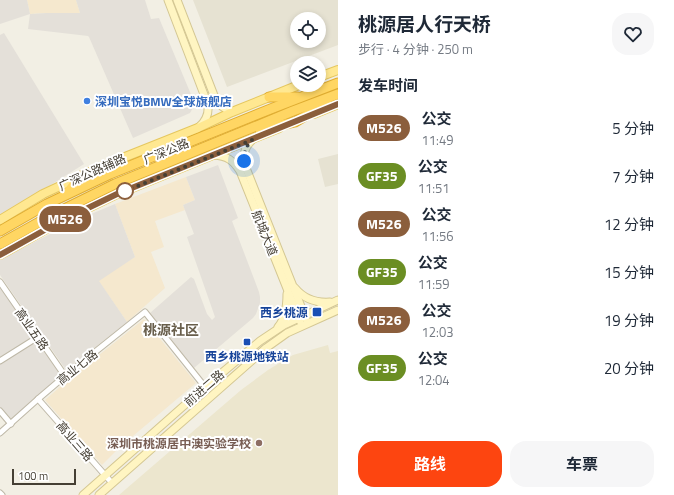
<!DOCTYPE html>
<html lang="zh">
<head>
<meta charset="utf-8">
<style>
	body { margin:0; font-family:"Titillium Web","Noto Sans SC",sans-serif; background:#f6f6f7; color:#1f2937; height:100vh; display:flex; flex-direction:column; font-size:15px; white-space:nowrap }
	* { box-sizing:border-box; margin:0 }
	p { font-size:13px; color:#747a83 }
	.icon { flex:none; width:22px; height:22px; fill:none; stroke:currentColor; stroke-width:2; stroke-linecap:round; stroke-linejoin:round }
	.map { position:relative; flex:1; overflow:hidden }
	.sheet { display:flex; flex-direction:column; background:#fff; width:336px }
	.sheet>* { flex:none }
	.badge { padding:0 8px; border-radius:13px; font-size:14px; line-height:26px }
	.buttons { position:absolute; left:290px; top:12px; display:grid; gap:8px }
	.buttons a { display:grid; place-items:center; width:36px; height:36px; border-radius:50%; background:#fff; box-shadow:0 2px 6px #0003; font-size:20px }
	.scale { position:absolute; left:12px; bottom:10px; width:64px; box-sizing:border-box; padding-left:4px; border:2px solid #453f34; border-top:0; font-size:11px; line-height:14px; white-space:nowrap; color:#453f34; -webkit-text-stroke:3px #fff; paint-order:stroke }
	.you { position:absolute; width:20px; height:20px; margin:-10px; border:3px solid #fff; border-radius:50%; background:#1a73e8; box-shadow:0 0 0 6px #1a73e833 }
	.map>.badge { position:absolute; translate:-50% -50%; box-shadow:0 0 0 2px #fff }
	h2 { padding:0 20px; font-size:15px; line-height:36px }
	.round { display:grid; place-items:center; flex:none; width:42px; height:42px; border-radius:16px; background:#f6f6f7 }
	.overview { display:flex; align-items:center; justify-content:space-between; height:68px; padding:0 20px }
	h1 { font-size:19px; font-weight:700; line-height:30px }
	.primary-button { display:flex; gap:8px; margin-top:auto; padding:8px 20px }
	.primary-button a { flex:1; height:46px; border-radius:16px; background:#fd4510; color:#fff; font-size:16px; font-weight:700; line-height:46px; text-align:center }
	.primary-button a+a { background:#f6f6f7; color:#1f2937 }
	ul { padding:0; list-style:none }
	li { display:flex; align-items:center; gap:12px; height:48px; padding:0 20px }
	li div { flex:1 }
	li b { display:block; font-size:15px }
	li em { font-style:normal }
	li .badge { min-width:44px; font-weight:700; text-align:center }
	main { display:flex; flex:1; min-height:0 }
	.map>svg:first-child { display:block }
</style>
</head>
<body>
<main>
<div class="map">
<svg width="338" height="495" viewBox="0 0 338 495">
	<rect width="100%" height="100%" fill="#f2efe4"/>
	<!-- residential -->
	<g fill="#e6e2d2" fill-rule="evenodd">
		<path d="M193 0H338V45L227 87ZM297 19H319V41H297Z"/>
		<polygon points="338,154 338,184 325,187 318,159"/>
	</g>
	<!-- commercial -->
	<g fill="#f5e8ce">
		<polygon points="27,0 76,0 80,13 46,13 30,14"/>
		<polygon points="186,177 195,200 183,205 185,210 155,221 164,247 151,252 165,288 127,322 98,280 135,257 115,204"/>
		<polygon points="144,319 196,383 121,446 102,465 45,400 69,379"/>
	</g>
	<!-- industrial -->
	<g fill="#e4e0d9">
		<polygon points="0,0 27,0 30,14 46,13 80,13 76,0 145,0 151,19 159,18 195,104 190,113 133,138 89,37 88,36 28,29 30,14 0,24"/>
		<polygon points="4,33 84,164 0,217 0,35"/>
		<polygon points="218,165 238,218 232,221 259,292 260,297 260,303 256,314 253,318 194,368 150,313 191,277 194,279 207,314 212,320 215,317 187,237 194,234 183,205 195,200 186,177"/>
		<polygon points="115,204 135,257 99,281 127,322 66,370 0,275 0,260 42,238 91,214"/>
		<polygon points="0,288 34,336 0,358"/>
		<polygon points="37,341 61,375 11,420 0,407 0,365"/>
	</g>
	<!-- education -->
	<polygon fill="#ece6ce" points="328,345 330,353 338,351 338,495 119,495 241,390 268,370 293,355"/>
	<g fill="none" stroke-linecap="round" stroke-linejoin="round">
		<defs>
			<g id="street">
				<polyline points="0,282 65,376"/>
				<polyline points="0,361 38,337"/>
				<polyline points="38,399 112,483"/>
				<polyline points="0,411 11,424"/>
				<polyline points="0,433 38,399 65,376 145,312 205,387"/>
				<polyline points="0,493 2,495"/>
			</g>
			<g id="secondary">
				<path d="M168 0 208 105C209 114 206 121 199 127"/>
				<path d="M177 0 215 98C219 105 224 109 232 112"/>
				<path d="M252 140C243 149 243 156 246 168L306 319"/>
				<path d="M214 155C227 156 233 160 240 171L300 321"/>
				<path d="M295 288C304 299 316 303 330 302"/>
				<path d="M278 327C286 318 287 305 287 294"/>
				<polyline points="83,495 205,387 260,341 284,325 338,300"/>
				<polyline points="99,495 266,348 287,333 338,310"/>
			</g>
			<g id="primary">
				<polyline points="319,77 338,70"/>
				<polyline points="314,114 338,104"/>
				<polyline points="0,220 43,194 105,165 198,128 232,112 299,85"/>
				<polyline points="0,255 59,222 117,194 279,128"/>
			</g>
			<g id="highway">
				<polyline points="269,97 298,97"/>
				<polyline points="260,130 295,122 327,103"/>
				<polyline points="68,192 81,176"/>
				<polyline points="40,222 59,222"/>
				<polyline points="0,231 47,204 110,174 273,108 338,83"/>
				<polyline points="0,244 52,215 115,184 293,111 338,94"/>
			</g>
		</defs>
		<!-- street casing -->
		<use href="#street" stroke="#beb8a7" stroke-width="7"/>
		<!-- secondary casing -->
		<use href="#secondary" stroke="#d4c793" stroke-width="9"/>
		<!-- primary casing -->
		<use href="#primary" stroke="#e5c75f" stroke-width="10"/>
		<!-- highway casing -->
		<use href="#highway" stroke="#dfac31" stroke-width="11"/>
		<!-- street -->
		<use href="#street" stroke="#fff" stroke-width="5"/>
		<!-- secondary -->
		<use href="#secondary" stroke="#fff5c2" stroke-width="7"/>
		<!-- primary -->
		<use href="#primary" stroke="#ffe891" stroke-width="8"/>
		<!-- highway -->
		<use href="#highway" stroke="#ffd663" stroke-width="9"/>
	</g>
	<g fill="none" stroke-linecap="round" stroke-linejoin="round">
		<defs>
			<polyline id="line" points="0,255 59,222 117,194 338,104"/>
		</defs>
		<!-- line casing -->
		<use href="#line" stroke="#fff" stroke-width="9"/>
		<!-- line -->
		<use href="#line" stroke="#8b5e3c" stroke-width="6"/>
		<!-- walk -->
		<path stroke="#453f34" stroke-width="4" stroke-dasharray="0 7.2" d="M125 191 252 140C246 146 244 152 244 161"/>
	</g>
	<!-- markers -->
	<circle fill="#3f7fe0" stroke="#fff" stroke-width="1.5" cx="87" cy="101" r="4"/>
	<circle fill="#fff" stroke="#8b5e3c" stroke-width="2" cx="125" cy="191" r="8"/>
	<g fill="#1a4fb4" stroke="#fff" stroke-width="1.5">
		<rect x="312" y="307" width="10" height="10" rx="2"/>
		<rect x="243" y="338" width="8" height="8" rx="2"/>
	</g>
	<circle fill="#8d6e63" stroke="#fff" stroke-width="1.5" cx="259" cy="443" r="4"/>
	<g text-anchor="middle" dominant-baseline="central" stroke-width="4" stroke-linejoin="round" paint-order="stroke">
		<!-- shop labels -->
		<g font-size="12" font-weight="bold" fill="#366cbe" stroke="#fff" text-anchor="start">
			<text x="95" y="101">深圳宝悦BMW全球旗舰店</text>
		</g>
		<!-- street labels -->
		<g font-size="12" fill="#453f34" stroke="#fff">
			<text transform="translate(166 151) rotate(-22)">广深公路</text>
			<text transform="translate(92 172) rotate(-24)">广深公路辅路</text>
			<text transform="translate(265 233) rotate(68)">航城大道</text>
			<text transform="translate(32 329) rotate(55)">高业五路</text>
			<text transform="translate(77 367) rotate(-39)">高业七路</text>
			<text transform="translate(204 388) rotate(-41)">前进二路</text>
			<text transform="translate(75 441) rotate(49)">高业三路</text>
		</g>
		<!-- transit labels -->
		<g font-size="12" font-weight="bold" fill="#164399" stroke="#fff" text-anchor="end">
			<text x="308" y="312">西乡桃源</text>
			<text x="247" y="356" text-anchor="middle">西乡桃源地铁站</text>
		</g>
		<!-- education labels -->
		<g font-size="12" font-weight="bold" fill="#785e54" stroke="#fff" text-anchor="end">
			<text x="251" y="443">深圳市桃源居中澳实验学校</text>
		</g>
		<!-- quarter labels -->
		<g font-size="14" font-weight="bold" fill="#685e4b" stroke="#fff">
			<text x="171" y="329">桃源社区</text>
		</g>
	</g>
</svg>
<div class="buttons">
<a><svg class="icon" aria-label="locate" viewBox="0 0 24 24"><circle cx="12" cy="12" r="6"/><path d="M12 2v4M12 18v4M2 12h4M18 12h4"/></svg></a>
<a><svg class="icon" aria-label="layers" viewBox="0 0 24 24"><path d="M12 4l9 5-9 5-9-5zM3 14l9 5 9-5"/></svg></a>
</div>
<div class="scale">100 m</div>
<div class="you" style="left:244px;top:161px"></div>
<b class="badge" style="left:65px;top:219px;background:#8b5e3c;color:#fff">M526</b>
</div>
<section class="sheet">
<div class="overview"><div><h1>桃源居人行天桥</h1><p>步行 · 4 分钟 · 250 m</p></div><a class="round"><svg class="icon" aria-label="heart" viewBox="0 0 24 24"><path d="M12 20l-8-8c-3-5 5-10 8-4 3-6 11-1 8 4z"/></svg></a></div>
<h2>发车时间</h2>
<ul>
<li><span class="badge" style="background:#8b5e3c;color:#fff">M526</span><div><b>公交</b><p>11:49</p></div><em>5 分钟</em></li>
<li><span class="badge" style="background:#6b8e23;color:#fff">GF35</span><div><b>公交</b><p>11:51</p></div><em>7 分钟</em></li>
<li><span class="badge" style="background:#8b5e3c;color:#fff">M526</span><div><b>公交</b><p>11:56</p></div><em>12 分钟</em></li>
<li><span class="badge" style="background:#6b8e23;color:#fff">GF35</span><div><b>公交</b><p>11:59</p></div><em>15 分钟</em></li>
<li><span class="badge" style="background:#8b5e3c;color:#fff">M526</span><div><b>公交</b><p>12:03</p></div><em>19 分钟</em></li>
<li><span class="badge" style="background:#6b8e23;color:#fff">GF35</span><div><b>公交</b><p>12:04</p></div><em>20 分钟</em></li>
</ul>
<div class="primary-button"><a>路线</a><a>车票</a></div>
</section>
</main>
</body>
</html>
